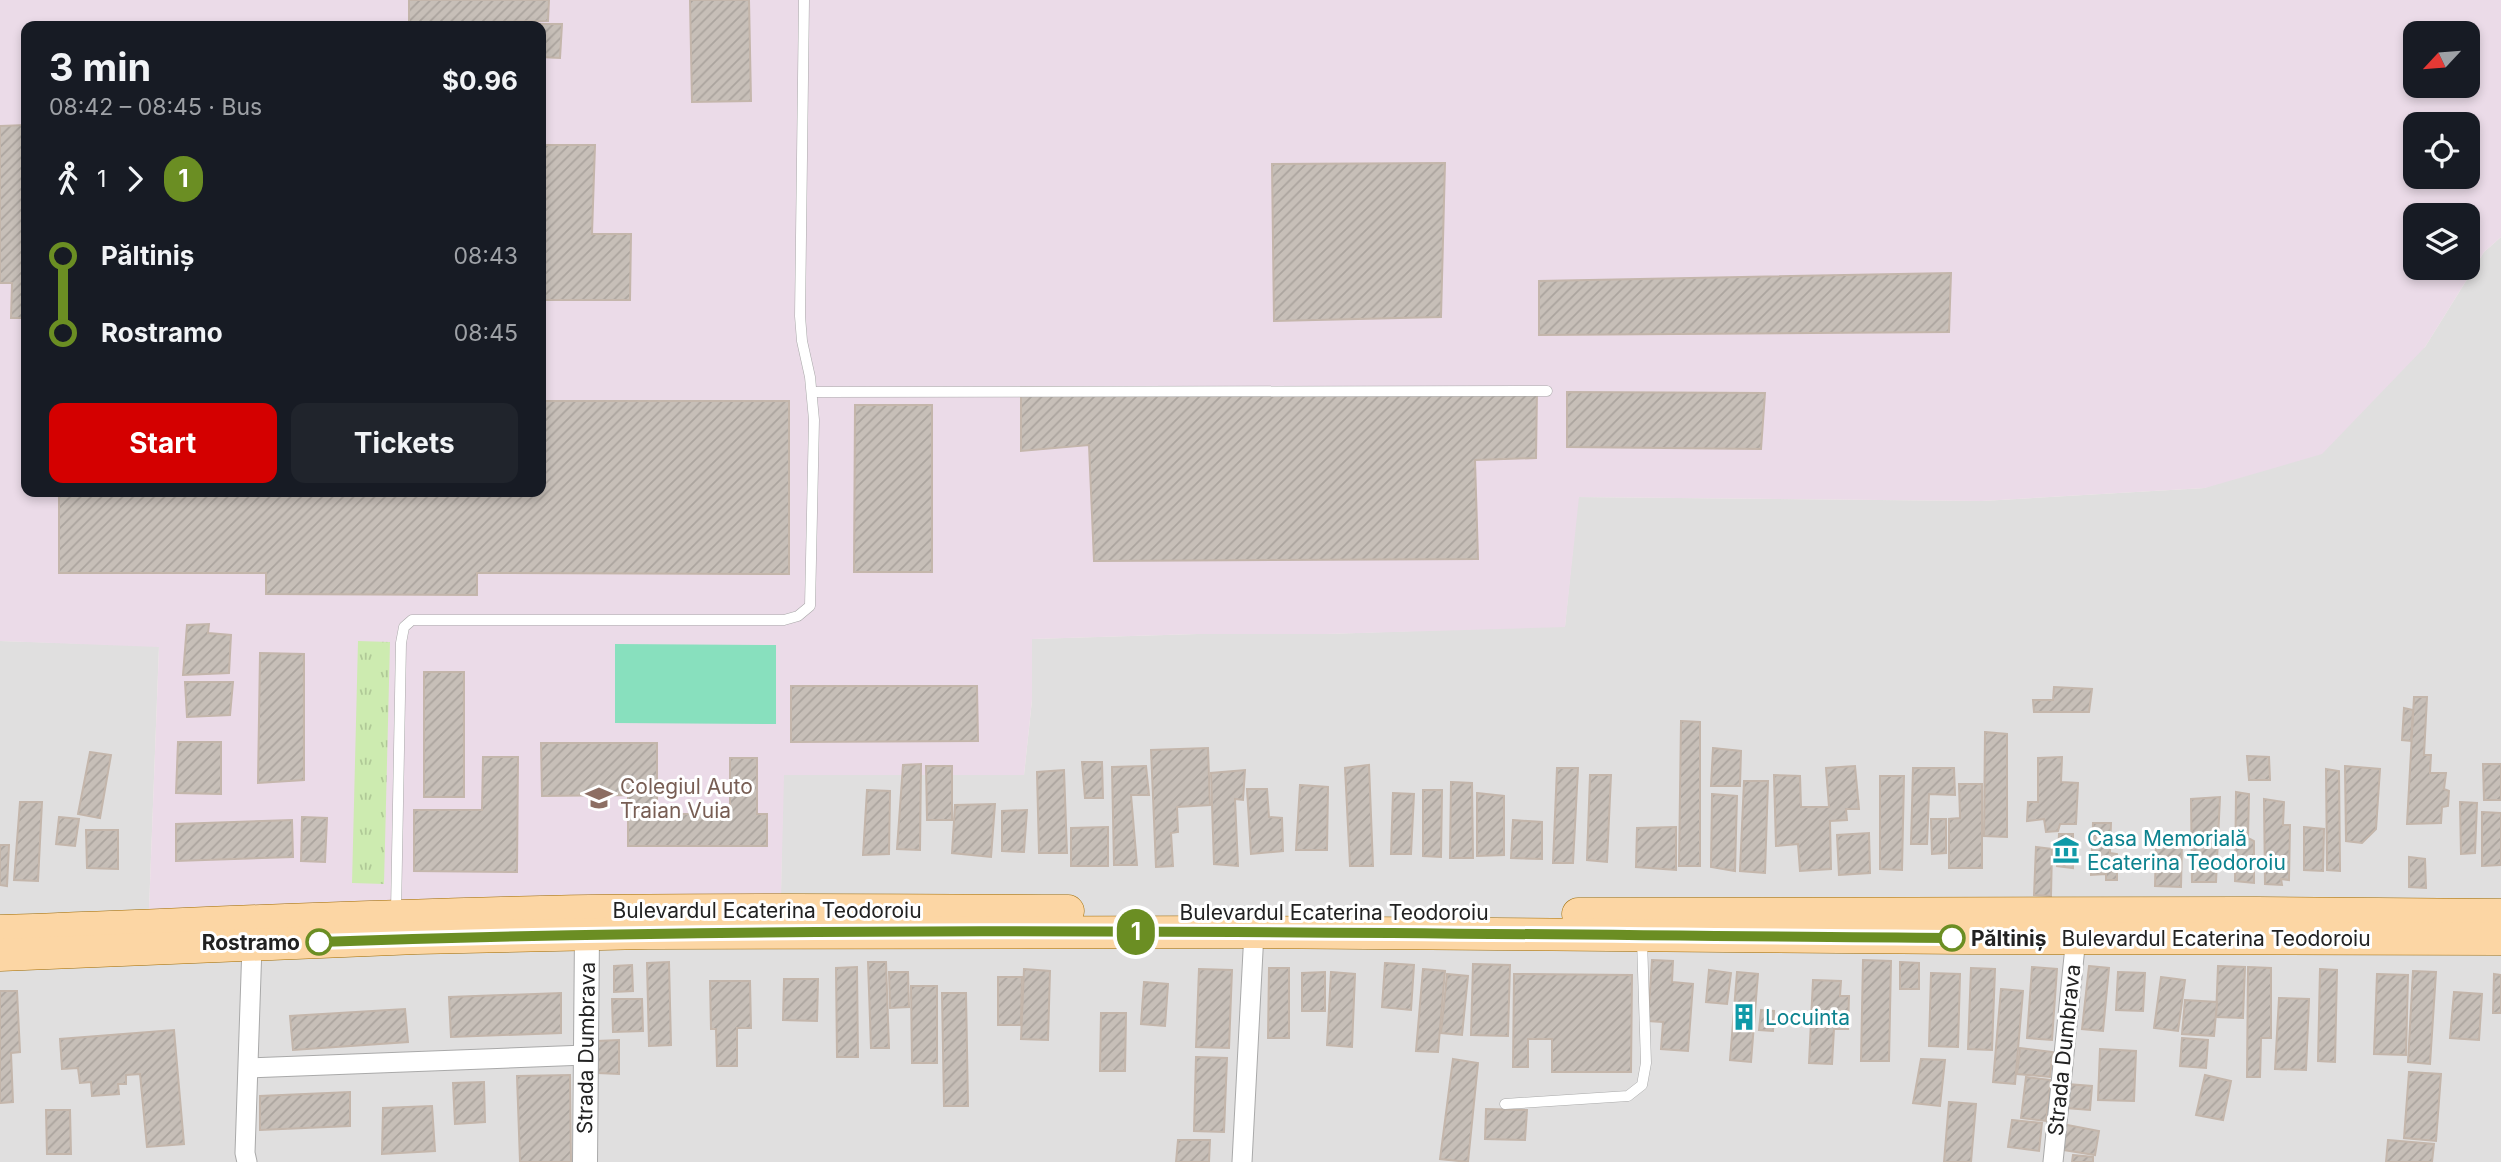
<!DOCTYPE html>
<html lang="en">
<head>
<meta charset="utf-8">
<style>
	body { margin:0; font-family:Inter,sans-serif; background:#20242c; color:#f1f3f6; height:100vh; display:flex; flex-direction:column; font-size:26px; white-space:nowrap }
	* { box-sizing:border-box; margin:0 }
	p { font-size:23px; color:#9ea1a6 }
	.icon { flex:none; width:38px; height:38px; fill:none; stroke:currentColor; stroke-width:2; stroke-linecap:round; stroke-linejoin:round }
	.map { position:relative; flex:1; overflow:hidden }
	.details { position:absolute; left:21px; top:21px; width:525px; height:476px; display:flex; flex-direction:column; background:#171b24; border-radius:14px; box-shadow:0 4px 10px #0003 }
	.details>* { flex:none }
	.badge { padding:0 14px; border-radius:23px; font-size:24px; line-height:46px }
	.needle { width:46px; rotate:244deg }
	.buttons { position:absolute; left:2403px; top:21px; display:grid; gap:14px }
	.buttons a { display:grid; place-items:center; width:77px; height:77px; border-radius:14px; background:#171b24; box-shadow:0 4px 10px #0003; font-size:35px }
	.map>.badge { position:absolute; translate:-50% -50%; box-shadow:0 0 0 4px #fff }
	.legs { display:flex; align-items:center; gap:10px; height:77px; padding:0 28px; font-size:23px }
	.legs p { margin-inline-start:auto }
	.head { display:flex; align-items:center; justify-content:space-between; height:119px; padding:0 28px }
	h1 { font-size:38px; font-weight:700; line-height:52px }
	.cta { display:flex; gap:14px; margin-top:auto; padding:14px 28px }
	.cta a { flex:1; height:80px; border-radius:14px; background:#d40000; color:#fff; font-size:28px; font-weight:700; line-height:80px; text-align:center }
	.cta a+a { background:#20242c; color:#f1f3f6 }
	ul { padding:0 28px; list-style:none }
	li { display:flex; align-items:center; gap:24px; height:77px; font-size:26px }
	li i { display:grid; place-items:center; width:10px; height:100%; margin:0 9px; background:currentColor }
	li i::after { content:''; width:18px; height:18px; margin:-9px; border:5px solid; border-radius:50%; background:#171b24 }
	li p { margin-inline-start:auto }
	li:first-child i { background:linear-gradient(#0000 50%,currentColor 0) }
	li:last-child i { background:linear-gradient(currentColor 50%,#0000 0) }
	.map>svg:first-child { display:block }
</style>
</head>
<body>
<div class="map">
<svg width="2501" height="1162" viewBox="0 0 2501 1162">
	<defs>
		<pattern id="grass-tufts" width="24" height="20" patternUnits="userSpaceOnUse" patternTransform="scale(1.75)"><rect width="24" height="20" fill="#cdebb0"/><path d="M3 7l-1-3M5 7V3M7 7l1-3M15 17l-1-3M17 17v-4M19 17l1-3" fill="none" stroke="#b0c997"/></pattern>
		<pattern id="building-hatch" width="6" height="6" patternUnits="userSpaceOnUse" patternTransform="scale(1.75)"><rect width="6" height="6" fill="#c7bfb8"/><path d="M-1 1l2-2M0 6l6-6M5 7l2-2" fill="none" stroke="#aba49e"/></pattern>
	</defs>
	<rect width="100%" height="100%" fill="#f2efe9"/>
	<!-- residential -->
	<polygon fill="#e0dfdf" points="2501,237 2501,1162 0,1162 0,641 159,646 149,910 781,894 783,775 1024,775 1032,700 1031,639 1197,634 1326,634 1565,626 1578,497 1982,501 2205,488 2425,347 2484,252"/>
	<!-- industrial -->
	<path fill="#ebdbe8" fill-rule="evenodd" d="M0 0H2501V237L2484 252 2425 347 2322 454 2205 488 1982 501 1579 497 1565 627 1326 634H1197L1032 639V700L1024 775H784L781 894 149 910 159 647 0 641ZM26 26H541V492H26ZM2415 33H2468V86H2415ZM2415 124H2468V177H2415ZM2415 215H2468V268H2415Z"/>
	<!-- grass -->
	<polygon fill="url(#grass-tufts)" points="358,641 390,642 384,884 352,883"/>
	<!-- pitch -->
	<polygon fill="#88e0be" points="615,644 776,645 776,724 615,723"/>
	<!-- building -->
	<g fill="url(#building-hatch)" stroke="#c4b6ab" stroke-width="2">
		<polygon points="409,0 549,0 548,21 409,23"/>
		<polygon points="690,0 749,0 751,101 692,102"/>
		<polygon points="420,24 562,24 560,58 541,57 541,26 420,26"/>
		<polygon points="26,125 26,318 11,318 12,283 0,283 0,126"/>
		<polygon points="543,145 595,145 592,234 631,234 630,300 541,300 541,235 544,235"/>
		<polygon points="1445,163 1441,317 1274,321 1272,164"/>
		<polygon points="1951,273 1949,332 1539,335 1539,281"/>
		<polygon points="1021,387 1537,390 1536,458 1475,460 1478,559 1094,561 1089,445 1021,451"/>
		<polygon points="1567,392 1765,393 1761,449 1567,447"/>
		<polygon points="541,401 789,401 789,574 477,573 477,595 266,594 266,573 59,573 59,492 541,492"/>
		<polygon points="855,405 932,405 932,572 854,572"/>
		<polygon points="209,624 208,633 231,635 229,673 183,675 187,625"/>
		<polygon points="260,653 304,654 304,780 258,783"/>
		<rect x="424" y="672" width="40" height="125"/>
		<polygon points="185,682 233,682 230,715 187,717"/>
		<polygon points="791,686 977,686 978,741 791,742"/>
		<polygon points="2054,687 2092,689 2089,712 2034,712 2033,700 2053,700"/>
		<polygon points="2414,697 2427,697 2424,755 2431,755 2430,773 2446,773 2444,789 2449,791 2448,806 2442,807 2441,823 2407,824"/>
		<polygon points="2404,708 2413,710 2411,741 2402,740"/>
		<polygon points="1681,721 1700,722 1700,866 1679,866"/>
		<polygon points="1985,732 2007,734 2007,837 1984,836"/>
		<polygon points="178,742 221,742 221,794 176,793"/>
		<polygon points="541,743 657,743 657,814 730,814 730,758 757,758 757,814 767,814 767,846 628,846 628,795 542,796"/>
		<polygon points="1208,748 1210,805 1177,807 1178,832 1171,833 1173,866 1156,867 1151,750"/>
		<polygon points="1713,748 1741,751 1740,786 1711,786"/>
		<polygon points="90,752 111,755 100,818 78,814"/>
		<polygon points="2247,756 2269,757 2270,780 2249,780"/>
		<polygon points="483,757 518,757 517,872 414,871 414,810 482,810"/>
		<polygon points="2062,757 2061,782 2078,783 2076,824 2060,824 2058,831 2046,832 2044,819 2027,821 2028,802 2038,802 2038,758"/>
		<polygon points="1082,762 1102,762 1103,798 1085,798"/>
		<polygon points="921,764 920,850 897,849 903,765"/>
		<polygon points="2483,764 2501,764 2501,800 2484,800"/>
		<polygon points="1369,765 1373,866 1350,866 1345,768"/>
		<polygon points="926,766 952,766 952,820 927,820"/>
		<polygon points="1146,766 1149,795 1131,795 1137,865 1114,865 1112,767"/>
		<polygon points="1855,766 1859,809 1846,809 1847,820 1830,821 1831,869 1800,871 1798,844 1776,846 1774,775 1800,776 1801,807 1829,807 1826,768"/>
		<polygon points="2345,766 2380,769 2376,829 2362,843 2346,841"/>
		<polygon points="1557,768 1578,768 1573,863 1553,863"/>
		<polygon points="1913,768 1954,768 1955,795 1929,794 1927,844 1911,844"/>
		<polygon points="2326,769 2339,771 2340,871 2327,870"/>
		<polygon points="1064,770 1067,853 1039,853 1037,772"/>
		<polygon points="1245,770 1243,800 1235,799 1238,866 1214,864 1211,773"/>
		<polygon points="1590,775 1611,775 1607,862 1587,860"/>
		<polygon points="1880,776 1904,776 1902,870 1880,869"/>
		<polygon points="1744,781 1768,781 1765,873 1740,871"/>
		<polygon points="1451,782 1472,783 1473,858 1450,858"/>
		<polygon points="1959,784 1982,784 1982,868 1949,868 1949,819 1960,818"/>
		<polygon points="1300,785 1328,787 1327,850 1296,850"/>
		<polygon points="1247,789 1267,789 1269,817 1282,818 1283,851 1251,854"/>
		<polygon points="867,790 890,791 889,854 863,855"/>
		<polygon points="1423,790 1442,790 1441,857 1423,856"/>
		<polygon points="2236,792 2249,794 2248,838 2254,841 2254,883 2235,881"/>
		<polygon points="1393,793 1414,794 1411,854 1391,854"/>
		<polygon points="1477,793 1504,796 1504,855 1477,856"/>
		<polygon points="1712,794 1737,796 1735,871 1711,867"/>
		<polygon points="2220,797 2216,882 2192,882 2191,799"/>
		<polygon points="2264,799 2284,802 2283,825 2290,825 2289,880 2281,879 2282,885 2265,884"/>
		<polygon points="20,802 42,802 38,881 14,880"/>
		<polygon points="2460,802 2477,803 2475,853 2461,854"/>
		<polygon points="995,804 991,857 952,853 955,805"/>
		<polygon points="1027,810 1024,852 1002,851 1002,811"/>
		<polygon points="2482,812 2501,813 2501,865 2482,866"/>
		<polygon points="59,817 79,819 75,846 56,844"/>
		<polygon points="302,817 327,818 325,862 301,861"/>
		<polygon points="1931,819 1946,819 1946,853 1932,854"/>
		<polygon points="292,820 293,857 176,861 176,824"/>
		<polygon points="1513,820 1542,822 1542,859 1511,858"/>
		<polygon points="2093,823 2111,823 2110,853 2117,854 2117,880 2106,880 2106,874 2091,875"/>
		<polygon points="1108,827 1108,866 1071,866 1071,828"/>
		<polygon points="1676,827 1676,870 1636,867 1637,828"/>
		<polygon points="2304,827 2324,829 2323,871 2304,870"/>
		<polygon points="86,830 118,830 118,869 87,868"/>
		<polygon points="1869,833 1870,873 1839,875 1837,835"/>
		<polygon points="2059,834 2073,834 2073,868 2057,866"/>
		<polygon points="2182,842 2181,887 2155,886 2156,843"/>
		<polygon points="0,845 9,845 7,886 0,885"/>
		<polygon points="2036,847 2052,849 2051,896 2034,895"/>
		<polygon points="2409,857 2425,859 2426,888 2409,887"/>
		<polygon points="1652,960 1673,961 1672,982 1693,984 1688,1051 1661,1049 1663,1022 1648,1021"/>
		<polygon points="1863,960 1891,961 1889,1061 1861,1061"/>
		<polygon points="669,962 671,1045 649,1046 647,963"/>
		<polygon points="868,962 886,962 889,1048 871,1048"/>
		<polygon points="1900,962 1919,963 1919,989 1900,989"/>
		<polygon points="1385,963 1414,965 1411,1010 1382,1007"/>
		<polygon points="1473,964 1510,965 1508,1036 1471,1035"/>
		<polygon points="632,965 633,991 614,992 614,966"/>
		<polygon points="2089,966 2109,968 2103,1031 2082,1029"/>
		<polygon points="2218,966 2245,967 2243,1018 2216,1017"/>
		<polygon points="857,967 858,1057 837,1057 836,968"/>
		<polygon points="2032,967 2057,969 2052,1040 2027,1038"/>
		<polygon points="2248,967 2271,968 2271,1038 2261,1038 2260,1077 2247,1077"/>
		<polygon points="1269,968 1289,968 1289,1038 1268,1038"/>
		<polygon points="1971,968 1995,969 1992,1050 1968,1049"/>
		<polygon points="1024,969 1050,971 1048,1040 1021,1039"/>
		<polygon points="1199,969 1232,970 1229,1048 1196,1047"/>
		<polygon points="1423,969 1445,971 1438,1052 1416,1051"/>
		<polygon points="2320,969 2337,970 2335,1062 2318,1061"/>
		<polygon points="1709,970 1731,973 1727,1004 1706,1002"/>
		<polygon points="2413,971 2436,972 2430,1064 2408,1062"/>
		<polygon points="889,972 908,972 909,1007 890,1008"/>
		<polygon points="1325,972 1325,1011 1302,1011 1302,973"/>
		<polygon points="1331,972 1355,974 1352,1047 1327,1045"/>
		<polygon points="1737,972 1758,974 1751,1062 1730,1060"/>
		<polygon points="2118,972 2145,973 2143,1011 2116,1010"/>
		<polygon points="1931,973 1960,974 1958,1047 1929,1046"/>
		<polygon points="1447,974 1468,976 1462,1035 1441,1033"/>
		<polygon points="1514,974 1632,975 1631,1072 1552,1072 1552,1039 1528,1039 1528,1067 1513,1067"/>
		<polygon points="2377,974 2408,975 2406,1055 2374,1054"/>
		<polygon points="2494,974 2501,975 2501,1013 2493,1013"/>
		<polygon points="998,977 1022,977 1021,1025 998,1025"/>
		<polygon points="2161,977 2185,980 2178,1031 2154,1028"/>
		<polygon points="784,979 818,979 817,1021 783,1020"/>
		<polygon points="1813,980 1841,981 1840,996 1849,996 1848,1029 1834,1029 1832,1064 1809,1063"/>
		<polygon points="710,981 750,981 751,1028 737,1028 737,1066 717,1066 716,1029 711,1029"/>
		<polygon points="1144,982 1168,984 1165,1026 1141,1024"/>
		<polygon points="911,986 937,986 937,1063 912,1063"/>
		<polygon points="2001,989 2023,991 2015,1084 1993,1082"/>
		<polygon points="0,991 17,991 20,1052 11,1053 13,1102 0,1103"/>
		<polygon points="2454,992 2482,994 2479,1040 2450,1038"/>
		<polygon points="561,993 561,1033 451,1037 449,997"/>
		<polygon points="942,993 966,993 968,1106 944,1106"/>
		<polygon points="2279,998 2309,999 2306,1070 2275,1069"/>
		<polygon points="612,999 642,999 643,1031 613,1032"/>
		<polygon points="2185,1000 2217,1002 2214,1036 2182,1034"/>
		<polygon points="405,1009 408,1042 293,1050 290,1016"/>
		<polygon points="1761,1010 1774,1011 1773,1031 1759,1030"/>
		<polygon points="1101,1013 1126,1013 1125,1071 1100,1071"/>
		<polygon points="174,1030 184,1144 147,1147 140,1074 126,1075 126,1084 118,1084 119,1094 92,1096 91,1082 80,1083 78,1068 62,1069 60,1039"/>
		<polygon points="2182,1038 2208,1040 2206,1068 2180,1066"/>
		<polygon points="619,1040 619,1074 598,1073 597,1041"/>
		<polygon points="2020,1048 2053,1052 2050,1077 2017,1074"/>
		<polygon points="2100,1049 2136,1051 2134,1101 2098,1100"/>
		<polygon points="1196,1057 1227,1058 1224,1132 1194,1131"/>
		<polygon points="1453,1059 1478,1063 1468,1162 1440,1159"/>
		<polygon points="1921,1059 1945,1060 1940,1106 1913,1103"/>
		<polygon points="2409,1072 2441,1074 2436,1141 2404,1138"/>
		<polygon points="570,1075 571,1162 520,1162 517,1076"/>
		<polygon points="2205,1075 2231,1081 2223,1120 2196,1115"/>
		<polygon points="2026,1077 2051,1080 2046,1121 2021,1118"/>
		<polygon points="484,1082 485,1122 455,1124 453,1083"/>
		<polygon points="2067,1084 2092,1086 2090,1110 2066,1108"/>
		<polygon points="350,1092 350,1126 260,1130 260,1096"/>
		<polygon points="1949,1102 1976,1104 1971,1162 1944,1162"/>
		<polygon points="432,1106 435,1151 382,1154 383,1108"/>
		<polygon points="1486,1109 1527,1110 1525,1140 1485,1139"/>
		<polygon points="46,1110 70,1110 71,1154 47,1154"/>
		<polygon points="2012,1120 2042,1123 2039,1151 2008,1147"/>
		<polygon points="2062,1124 2099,1131 2095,1155 2057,1149"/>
		<polygon points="1178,1140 1210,1140 1209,1162 1176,1162"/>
		<polygon points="2388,1140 2434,1144 2432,1162 2386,1162"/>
		<polygon points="2073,1155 2093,1157 2093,1162 2072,1162"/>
	</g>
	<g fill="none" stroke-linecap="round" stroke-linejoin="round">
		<defs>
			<g id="service">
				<polyline points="812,392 1547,391"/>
				<polyline points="396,911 401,643 404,627 412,620 784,620 798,616 810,606 814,420 810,377 802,341 800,316 804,0"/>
				<polyline points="1505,1104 1628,1096 1642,1085 1646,1063 1642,940"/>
			</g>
			<g id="minor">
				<polyline points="249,1068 586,1055"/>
				<polyline points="247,1162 245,1153 252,945"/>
				<polyline points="1242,1162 1254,932"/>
				<polyline points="2053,1162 2076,937"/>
			</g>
			<polyline id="tertiary" points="585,1162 587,934"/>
			<g id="primary">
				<polyline points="1578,914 2257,913 2501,915"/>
				<path d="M0 931C197 924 393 914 590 911 750 909 909 910 1068 911"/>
				<polyline points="0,955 417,938 648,933 1254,932 1963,938 2501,939"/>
			</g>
		</defs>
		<!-- service casing -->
		<use href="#service" stroke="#a9a9a9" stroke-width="11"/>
		<!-- minor casing -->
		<use href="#minor" stroke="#a9a9a9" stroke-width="21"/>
		<!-- tertiary casing -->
		<use href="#tertiary" stroke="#a9a9a9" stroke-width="26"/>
		<!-- primary casing -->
		<use href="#primary" stroke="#a06b00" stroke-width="33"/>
		<!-- service -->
		<use href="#service" stroke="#fff" stroke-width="10"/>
		<!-- minor -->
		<use href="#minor" stroke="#fff" stroke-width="19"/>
		<!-- tertiary -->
		<use href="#tertiary" stroke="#fff" stroke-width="24"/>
		<!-- primary -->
		<use href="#primary" stroke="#fcd6a4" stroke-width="32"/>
	</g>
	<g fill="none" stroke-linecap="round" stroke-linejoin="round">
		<defs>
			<path id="line-1" d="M319 942C863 923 1408 934 1952 938"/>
		</defs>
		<!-- line-1 casing -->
		<use href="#line-1" stroke="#fff" stroke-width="16"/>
		<!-- line-1 -->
		<use href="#line-1" stroke="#6b8e23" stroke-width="10"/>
	</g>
	<!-- icons -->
	<defs>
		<symbol id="school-bare" viewBox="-9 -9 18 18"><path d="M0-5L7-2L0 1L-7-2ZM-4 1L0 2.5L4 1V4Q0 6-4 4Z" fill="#8d6e63" stroke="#fff" stroke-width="2.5" paint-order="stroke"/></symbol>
		<symbol id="museum-bare" viewBox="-9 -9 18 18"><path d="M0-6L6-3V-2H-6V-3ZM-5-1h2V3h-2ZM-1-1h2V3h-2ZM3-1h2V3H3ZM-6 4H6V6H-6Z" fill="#0f9aa8" stroke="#fff" stroke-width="2.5" paint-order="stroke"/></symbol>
		<symbol id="building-bare" viewBox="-9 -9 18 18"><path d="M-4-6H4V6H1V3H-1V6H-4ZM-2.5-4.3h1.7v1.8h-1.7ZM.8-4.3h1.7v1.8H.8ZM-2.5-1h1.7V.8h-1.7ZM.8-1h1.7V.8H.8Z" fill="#0f9aa8" stroke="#fff" stroke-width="2.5" paint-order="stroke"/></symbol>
	</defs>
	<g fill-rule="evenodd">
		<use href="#school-bare" x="580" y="779" width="38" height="38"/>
		<use href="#museum-bare" x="2047" y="831" width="38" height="38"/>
		<use href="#building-bare" x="1725" y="998" width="38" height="38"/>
	</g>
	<!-- markers -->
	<g fill="#fff" stroke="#6b8e23" stroke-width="3.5">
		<circle cx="1952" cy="938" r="12"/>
		<circle cx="319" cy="942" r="12"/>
	</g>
	<g text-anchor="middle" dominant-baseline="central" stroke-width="6" stroke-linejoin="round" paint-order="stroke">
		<!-- education labels -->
		<g font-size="21" fill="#785e54" stroke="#fff" text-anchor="start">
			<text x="620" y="786">Colegiul Auto<tspan x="620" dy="24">Traian Vuia</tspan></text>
		</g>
		<!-- culture labels -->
		<g font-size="21" fill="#0d838f" stroke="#fff" text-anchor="start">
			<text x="2087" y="838">Casa Memorială<tspan x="2087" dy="24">Ecaterina Teodoroiu</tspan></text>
			<text x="1765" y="1017">Locuinta</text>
		</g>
		<!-- street labels -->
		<g font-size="21" fill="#222" stroke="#fff">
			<text x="767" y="910">Bulevardul Ecaterina Teodoroiu</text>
			<text x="1334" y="912">Bulevardul Ecaterina Teodoroiu</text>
			<text x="2216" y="938">Bulevardul Ecaterina Teodoroiu</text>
			<text transform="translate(586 1048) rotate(-89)">Strada Dumbrava</text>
			<text transform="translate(2064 1050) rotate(-84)">Strada Dumbrava</text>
		</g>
		<!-- stop labels -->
		<g font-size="21" font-weight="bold" fill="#222" stroke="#fff" text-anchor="start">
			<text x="1971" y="938">Păltiniș</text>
			<text x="300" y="942" text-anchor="end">Rostramo</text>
		</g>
	</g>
</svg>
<div class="buttons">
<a><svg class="needle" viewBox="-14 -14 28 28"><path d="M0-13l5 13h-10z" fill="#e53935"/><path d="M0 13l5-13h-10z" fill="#9ea1a6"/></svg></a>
<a><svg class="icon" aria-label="locate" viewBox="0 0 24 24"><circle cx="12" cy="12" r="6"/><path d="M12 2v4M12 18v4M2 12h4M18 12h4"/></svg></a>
<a><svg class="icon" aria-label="layers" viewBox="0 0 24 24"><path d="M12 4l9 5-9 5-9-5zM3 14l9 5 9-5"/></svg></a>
</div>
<b class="badge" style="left:1136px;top:932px;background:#6b8e23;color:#fff">1</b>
<section class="details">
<div class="head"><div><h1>3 min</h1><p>08:42 – 08:45 · Bus</p></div><b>$0.96</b></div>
<div class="legs"><svg class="icon" aria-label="walk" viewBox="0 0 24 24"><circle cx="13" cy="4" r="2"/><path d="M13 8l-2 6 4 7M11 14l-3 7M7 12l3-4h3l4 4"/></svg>1<svg class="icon" aria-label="forward" viewBox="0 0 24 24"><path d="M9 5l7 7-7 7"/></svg><b class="badge" style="background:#6b8e23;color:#fff">1</b></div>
<ul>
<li><i style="color:#6b8e23"></i><b>Păltiniș</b><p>08:43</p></li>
<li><i style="color:#6b8e23"></i><b>Rostramo</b><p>08:45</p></li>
</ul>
<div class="cta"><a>Start</a><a>Tickets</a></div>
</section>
</div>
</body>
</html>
